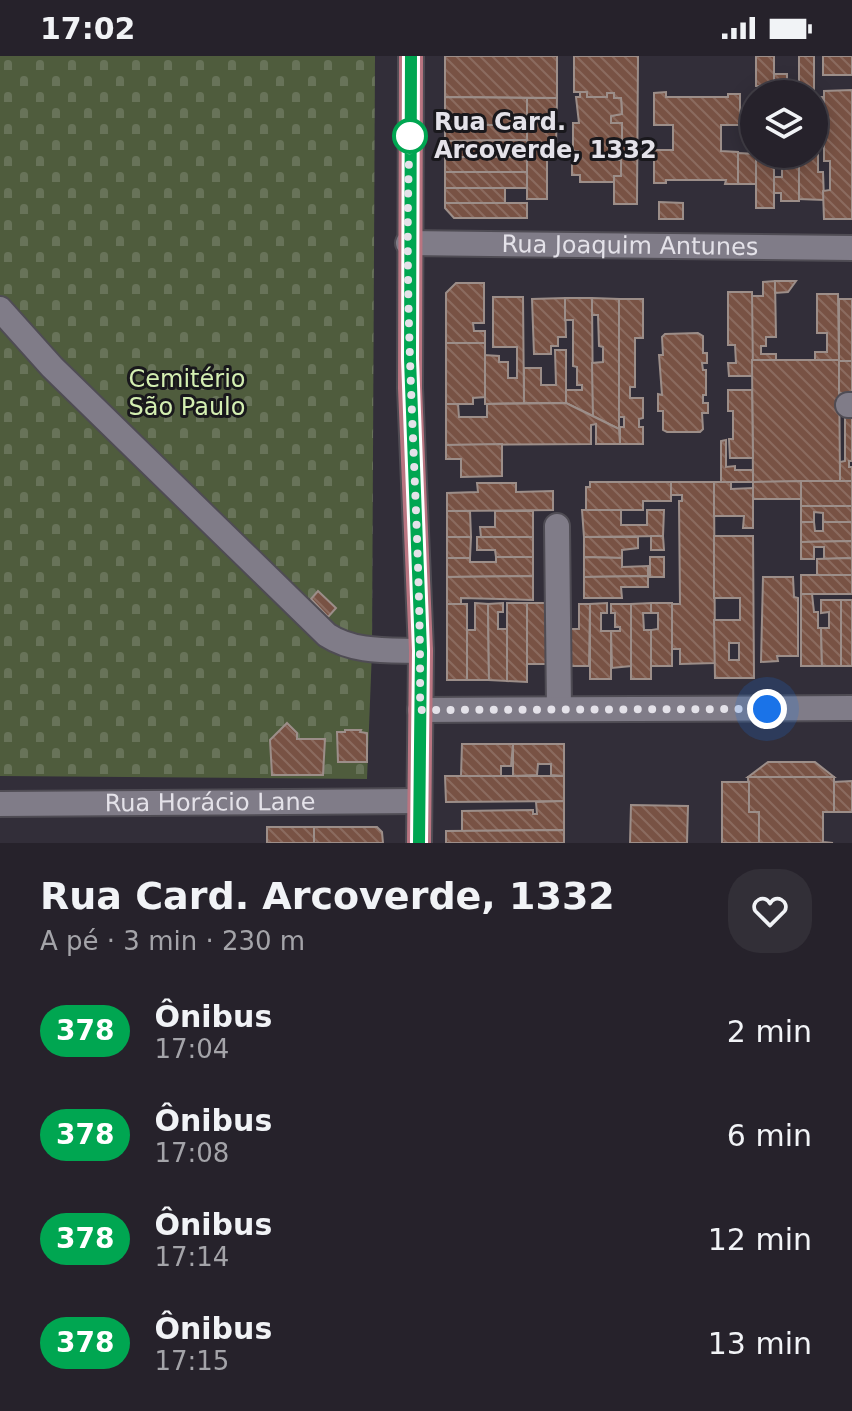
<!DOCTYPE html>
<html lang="pt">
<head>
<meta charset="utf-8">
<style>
	body { margin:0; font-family:"DejaVu Sans",sans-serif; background:#322f37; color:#f1f3f6; height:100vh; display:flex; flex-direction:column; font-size:30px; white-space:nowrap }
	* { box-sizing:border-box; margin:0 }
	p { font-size:26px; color:#a4a4a9 }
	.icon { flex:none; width:44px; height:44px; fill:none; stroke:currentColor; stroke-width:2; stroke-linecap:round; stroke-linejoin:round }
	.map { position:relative; height:787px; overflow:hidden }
	.drawer { display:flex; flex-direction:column; background:#26222b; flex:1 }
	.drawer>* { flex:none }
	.badge { padding:0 16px; border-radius:26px; font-size:28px; line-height:52px }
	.controls { position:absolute; left:740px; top:24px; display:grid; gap:16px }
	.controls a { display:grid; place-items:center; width:88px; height:88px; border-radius:50%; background:#26222b; box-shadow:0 4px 20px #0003,0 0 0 2px #423f47; font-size:40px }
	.you { position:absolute; width:40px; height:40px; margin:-20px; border:6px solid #fff; border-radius:50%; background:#1a73e8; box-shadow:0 0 0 12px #1a73e833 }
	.map>.badge { position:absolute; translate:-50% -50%; box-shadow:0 0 0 4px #fff }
	.round { display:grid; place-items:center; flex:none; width:84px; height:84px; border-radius:32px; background:#322f37 }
	.overview { display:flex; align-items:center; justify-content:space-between; height:136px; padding:0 40px }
	h1 { font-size:38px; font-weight:600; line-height:60px }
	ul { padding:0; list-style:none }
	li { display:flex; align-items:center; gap:24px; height:104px; padding:0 40px }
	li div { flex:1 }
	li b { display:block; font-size:30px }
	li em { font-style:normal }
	li .badge { min-width:88px; font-weight:700; text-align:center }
	.status { display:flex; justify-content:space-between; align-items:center; height:56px; padding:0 40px; background:#26222b; direction:ltr }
	.status svg { height:22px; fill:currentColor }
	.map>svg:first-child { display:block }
</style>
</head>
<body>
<div class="status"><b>17:02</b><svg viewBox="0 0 49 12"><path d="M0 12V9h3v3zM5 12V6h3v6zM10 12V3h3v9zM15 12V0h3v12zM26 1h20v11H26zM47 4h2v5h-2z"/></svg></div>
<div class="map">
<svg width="852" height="787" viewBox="0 0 852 787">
	<defs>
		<pattern id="cemetery-stones" width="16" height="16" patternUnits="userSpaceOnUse" patternTransform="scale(2)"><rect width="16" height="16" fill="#4f5c3d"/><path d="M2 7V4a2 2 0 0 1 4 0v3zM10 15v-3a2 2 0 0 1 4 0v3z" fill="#687359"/></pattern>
		<pattern id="building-back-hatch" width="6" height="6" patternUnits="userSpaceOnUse" patternTransform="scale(2)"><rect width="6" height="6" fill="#785244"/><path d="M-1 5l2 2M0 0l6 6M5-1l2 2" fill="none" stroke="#8b6b5f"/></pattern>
	</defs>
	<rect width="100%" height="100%" fill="#322e39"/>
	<!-- cemetery -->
	<polygon fill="url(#cemetery-stones)" points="0,0 375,0 372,594 367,723 0,720"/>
	<!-- building -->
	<g fill="url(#building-back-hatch)" stroke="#9c8e89" stroke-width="2" fill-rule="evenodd">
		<polygon points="445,0 557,0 557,42 445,41"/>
		<polygon points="574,0 638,0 637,148 614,148 614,120 621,120 621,104 616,104 616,101 622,96 622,67 611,67 611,60 622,58 621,42 614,42 614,37 607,37 607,41 587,41 587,36 574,36"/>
		<rect x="756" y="0" width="18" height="30"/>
		<polygon points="799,0 814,0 814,41 823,41 823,87 818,87 818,116 823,116 824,144 799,143 799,98 814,98 814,38 799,38"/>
		<rect x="823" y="0" width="29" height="19"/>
		<polygon points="774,18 787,18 787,26 799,26 799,38 774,38"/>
		<polygon points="852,34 852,163 824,163 823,135 830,134 830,105 824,105 824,35"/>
		<polygon points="580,36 587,36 587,41 607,41 607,37 614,37 614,42 621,42 622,58 611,60 611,67 622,67 622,96 616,101 616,104 621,104 621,120 614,120 614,126 580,126 580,119 572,119 572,104 577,104 578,95 573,95 573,67 579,67 576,41 580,41"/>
		<polygon points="666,36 666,41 728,41 728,38 740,38 740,69 721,69 721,95 738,96 738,128 725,128 726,124 666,124 666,127 654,127 654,94 673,94 673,69 654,69 654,37"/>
		<polygon points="445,41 527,42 527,69 445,69"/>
		<polygon points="527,42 557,42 556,91 547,92 547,143 527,143"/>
		<polygon points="445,69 527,69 527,84 445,85"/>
		<polygon points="527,84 527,101 445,101 445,85"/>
		<polygon points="738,97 756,98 756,128 738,128"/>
		<polygon points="759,98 774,98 774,152 756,152 756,102 759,102"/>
		<polygon points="782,98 799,98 799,145 781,145 781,137 774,137 774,121 782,121"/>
		<rect x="445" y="101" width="82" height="15"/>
		<rect x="445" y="116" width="82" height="16"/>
		<rect x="445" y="132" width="60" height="15"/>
		<polygon points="659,146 683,147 683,163 659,163"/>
		<polygon points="445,147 527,147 527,162 454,162 445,152"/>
		<polygon points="775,225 776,281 766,281 766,290 761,290 761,298 776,298 776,304 752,304 752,240 763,240 763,226"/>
		<polygon points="775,225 796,225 788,236 775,237"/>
		<polygon points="456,227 484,227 484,267 473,267 474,275 485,275 485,287 446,287 446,237"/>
		<polygon points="728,236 752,236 753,320 729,320 728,307 736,307 735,289 728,289"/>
		<polygon points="817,238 838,238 839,304 815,304 815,296 827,296 827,277 817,277"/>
		<polygon points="493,241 523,241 524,347 485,348 485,299 499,300 499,306 508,306 508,322 517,322 517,291 493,291"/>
		<polygon points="565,242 566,281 558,281 558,290 551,290 551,298 534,298 532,243"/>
		<polygon points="565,242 592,242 593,360 566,347 566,334 582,334 582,329 577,329 577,311 573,310 573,264 565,264"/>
		<polygon points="592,242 619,243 619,373 593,360 592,307 603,306 603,291 599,290 598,259 592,259"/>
		<polygon points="619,243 643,243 643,282 635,282 635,331 630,331 630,342 643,342 643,362 639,363 639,371 643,371 643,388 620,388 620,371 624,371 624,361 619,361"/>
		<rect x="839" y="243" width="13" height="62"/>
		<polygon points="698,277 703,280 703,297 707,297 707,307 702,307 703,314 706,314 706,339 703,339 703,347 708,347 708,357 702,357 703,373 700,376 667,376 663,374 663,355 658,355 658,338 662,339 659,299 663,299 662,281 665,278"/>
		<polygon points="446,287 485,287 485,341 473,342 473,348 446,348"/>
		<polygon points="555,294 566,294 566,347 524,347 524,312 541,312 541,329 556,329"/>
		<polygon points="752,304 839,304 840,425 753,426"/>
		<polygon points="839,305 852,305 852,338 839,337"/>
		<polygon points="728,334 752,334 753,402 730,402 729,383 733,383 733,355 728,355"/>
		<polygon points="566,347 619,373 620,388 596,388 596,368 591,369 591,388 446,389 446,348 458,348 459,361 487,361 487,348"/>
		<polygon points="845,361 852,362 852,405 849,405 849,411 852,411 852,425 840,425 840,406 845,405"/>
		<polygon points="726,384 726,411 735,410 735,414 753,414 753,426 721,426 721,385"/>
		<polygon points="502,388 502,420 461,421 461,403 446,403 446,389"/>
		<polygon points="801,425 801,443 753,443 753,426"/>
		<rect x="801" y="425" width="51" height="25"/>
		<polygon points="590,426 671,426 671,445 643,445 643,454 586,454 586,431 590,431"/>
		<polygon points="671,426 714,426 715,607 680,608 680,593 672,593 672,548 680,548 679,445 682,445 682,439 671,439"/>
		<polygon points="714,426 731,426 731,433 753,432 753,472 743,472 744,460 714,460"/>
		<polygon points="477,427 516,427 516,436 553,435 553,454 447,455 447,437 478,436"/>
		<polygon points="801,450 852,450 852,466 823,466 823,457 814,456 814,466 801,466"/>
		<polygon points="582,454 621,454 621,469 647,469 647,454 664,454 663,480 584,481"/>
		<polygon points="447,455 470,455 471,481 447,481"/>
		<polygon points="495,455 533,455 533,481 481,481 480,471 495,471"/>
		<polygon points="801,466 814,466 815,475 823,475 823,466 852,466 852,485 801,486"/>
		<polygon points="651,480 663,480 664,494 651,494"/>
		<path d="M714 480H753L754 622H715L714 564H740V542H714ZM729 587H739V604H729Z"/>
		<polygon points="447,481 471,481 470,502 447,502"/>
		<polygon points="477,481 533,481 533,501 496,501 495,494 477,494"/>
		<polygon points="584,481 638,481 638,492 622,494 622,502 584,501"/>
		<polygon points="852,485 852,502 824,503 824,491 814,491 814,503 801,503 801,486"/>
		<polygon points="496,501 533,501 533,520 447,521 447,502 470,502 470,506 496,506"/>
		<polygon points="584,501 622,502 622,511 648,510 648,520 584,521"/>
		<rect x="650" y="501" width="14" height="20"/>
		<polygon points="852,502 852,519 817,519 817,503"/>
		<rect x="801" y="519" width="51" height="19"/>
		<polygon points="533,520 533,544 461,542 461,548 447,548 447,521"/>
		<polygon points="648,520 648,531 621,531 622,542 584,542 584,521"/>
		<polygon points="763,521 793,521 794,541 798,542 798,600 777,600 778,605 761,606"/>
		<polygon points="318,535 336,552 328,561 311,543"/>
		<polygon points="801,538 812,538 814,556 818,556 818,572 821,572 822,610 801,610"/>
		<polygon points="821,544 841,544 841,610 822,610 821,572 829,572 829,556 821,557"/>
		<rect x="841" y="544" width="11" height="66"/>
		<polygon points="475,547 488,548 489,624 467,624 467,574 475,574"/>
		<polygon points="503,547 503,556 498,556 498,573 507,573 507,625 489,624 488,548"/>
		<polygon points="507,547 527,547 527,626 507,625"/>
		<rect x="527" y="547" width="21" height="61"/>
		<polygon points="607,547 607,557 601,557 601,575 611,575 611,623 590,623 590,548"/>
		<polygon points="651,547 672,547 672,610 651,610 651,574 658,573 658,557 651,557"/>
		<polygon points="651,547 651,557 643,557 644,574 651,574 651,623 631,623 631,548"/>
		<rect x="447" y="548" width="20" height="76"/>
		<polygon points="579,548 590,548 589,610 571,610 570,573 579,573"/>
		<polygon points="611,548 631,548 631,610 612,612 611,575 620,575 620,571 615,571 615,557 611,557"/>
		<polygon points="287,667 297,677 297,683 325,683 323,719 272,719 270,684"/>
		<polygon points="345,674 361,674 360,676 367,677 367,706 338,706 337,676 345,676"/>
		<polygon points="462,688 513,688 511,710 501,710 501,720 461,720"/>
		<polygon points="513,688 564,688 564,720 551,719 551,708 538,708 537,719 513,720"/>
		<polygon points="768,706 815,706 834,721 748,721"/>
		<polygon points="445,720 564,720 564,745 446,746"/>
		<polygon points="748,721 834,721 834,756 823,756 823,786 833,787 748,787 759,787 759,756 749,756"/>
		<polygon points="852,725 852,756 834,756 834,726"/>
		<polygon points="722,726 749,726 749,756 759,756 759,787 722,787"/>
		<polygon points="564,745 564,774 462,775 462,755 533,754 533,758 537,758 536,746"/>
		<polygon points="631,749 688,750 687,787 630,787"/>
		<rect x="267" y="771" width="47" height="16"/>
		<polygon points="314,771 377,771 382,776 383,787 314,787"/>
		<polygon points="564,774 564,787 446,787 446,775"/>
	</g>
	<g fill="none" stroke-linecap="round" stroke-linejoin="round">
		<defs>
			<g id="minor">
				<path id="s1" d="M408 187 852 192"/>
				<path d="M0 253 52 311 327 579C355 597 387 594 421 595"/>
				<polyline points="848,349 852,349"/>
				<polyline points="557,470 559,653"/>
				<polyline points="420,654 852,652"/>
				<path id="s2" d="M0 748 419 745"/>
			</g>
			<polyline id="major" points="411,0 410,332 421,595 419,787"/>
		</defs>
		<!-- minor casing -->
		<use href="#minor" stroke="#4f4c54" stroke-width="28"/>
		<!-- major casing -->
		<use href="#major" stroke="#4f4c54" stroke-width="28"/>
		<!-- minor -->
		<use href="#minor" stroke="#807c88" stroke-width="24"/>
		<!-- major -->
		<use href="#major" stroke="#b97581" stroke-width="24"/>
	</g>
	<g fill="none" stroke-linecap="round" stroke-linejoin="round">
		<defs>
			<polyline id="line" points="411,0 410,303 421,595 419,787"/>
		</defs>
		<!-- line casing -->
		<use href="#line" stroke="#fff" stroke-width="18"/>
		<!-- line -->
		<use href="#line" stroke="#00a651" stroke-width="12"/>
		<!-- walk -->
		<path stroke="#e4e2e9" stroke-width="8" stroke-dasharray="0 14.4" d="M410 80C401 270 422 463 420 654L767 653"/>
	</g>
	<!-- markers -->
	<circle fill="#fff" stroke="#00a651" stroke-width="4" cx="410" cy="80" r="16"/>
	<g text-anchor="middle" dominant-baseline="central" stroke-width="6" stroke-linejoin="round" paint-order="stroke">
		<!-- stop labels -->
		<g font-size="24" font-weight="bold" fill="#e4e2e9" stroke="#19181c" text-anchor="start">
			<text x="434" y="66">Rua Card.<tspan x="434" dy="28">Arcoverde, 1332</tspan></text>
		</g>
		<!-- street labels -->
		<g font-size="24" fill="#e4e2e9" stroke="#19181c">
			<text stroke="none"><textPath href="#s1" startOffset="222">Rua Joaquim Antunes</textPath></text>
			<text stroke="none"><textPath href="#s2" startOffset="210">Rua Horácio Lane</textPath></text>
		</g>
		<!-- park labels -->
		<g font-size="24" fill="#d4efb2" stroke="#19181c">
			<text x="187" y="323">Cemitério<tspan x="187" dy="28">São Paulo</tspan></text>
		</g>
	</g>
</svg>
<div class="controls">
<a><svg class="icon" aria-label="layers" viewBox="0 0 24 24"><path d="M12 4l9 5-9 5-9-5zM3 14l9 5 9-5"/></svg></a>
</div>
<div class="you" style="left:767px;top:653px"></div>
</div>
<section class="drawer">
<div class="overview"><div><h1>Rua Card. Arcoverde, 1332</h1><p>A pé · 3 min · 230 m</p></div><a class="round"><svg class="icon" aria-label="heart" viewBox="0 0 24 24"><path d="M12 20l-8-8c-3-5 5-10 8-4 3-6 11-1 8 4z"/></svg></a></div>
<ul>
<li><span class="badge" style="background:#00a651;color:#fff">378</span><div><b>Ônibus</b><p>17:04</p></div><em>2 min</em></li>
<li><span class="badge" style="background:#00a651;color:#fff">378</span><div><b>Ônibus</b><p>17:08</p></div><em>6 min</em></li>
<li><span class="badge" style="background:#00a651;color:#fff">378</span><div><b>Ônibus</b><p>17:14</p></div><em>12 min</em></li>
<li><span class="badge" style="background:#00a651;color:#fff">378</span><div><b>Ônibus</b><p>17:15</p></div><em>13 min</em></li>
</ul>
</section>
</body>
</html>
